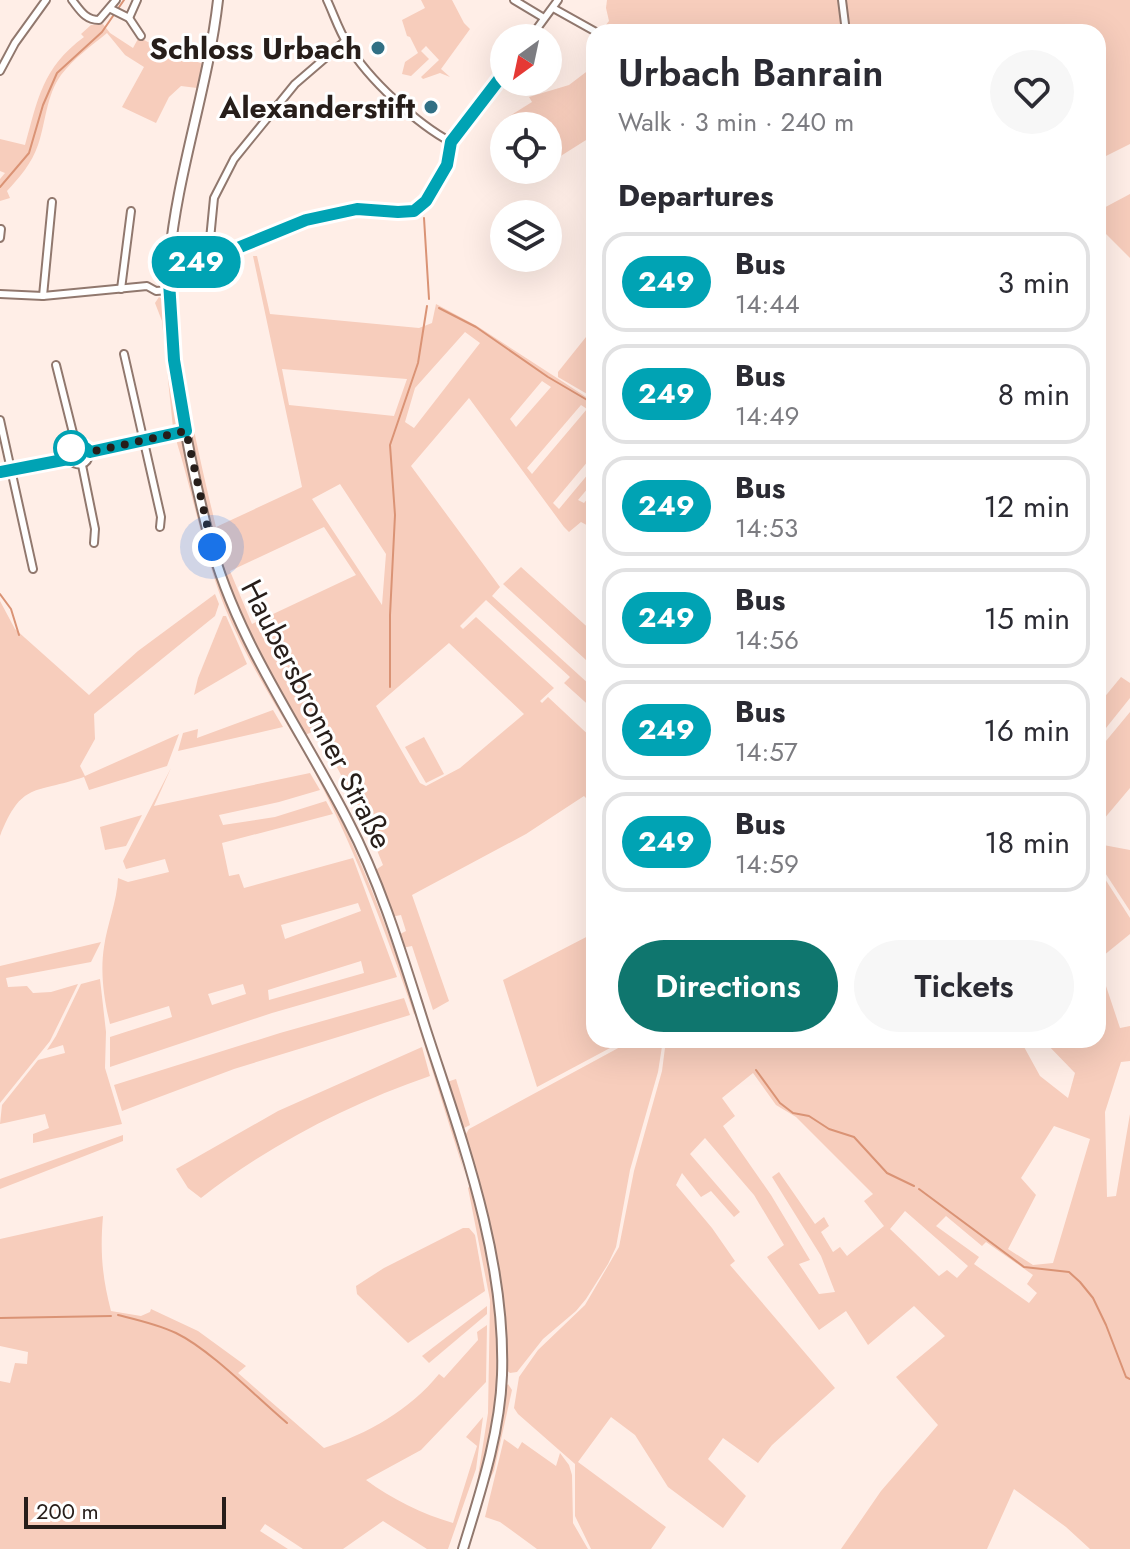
<!DOCTYPE html>
<html lang="en">
<head>
<meta charset="utf-8">
<style>
	body { margin:0; font-family:Jost,sans-serif; background:#f7f7f7; color:#2b2b33; height:100vh; display:flex; flex-direction:column; font-size:30px; white-space:nowrap }
	* { box-sizing:border-box; margin:0 }
	p { font-size:26px; color:#7c7c81 }
	.icon { flex:none; width:44px; height:44px; fill:none; stroke:currentColor; stroke-width:2; stroke-linecap:round; stroke-linejoin:round }
	.map { position:relative; flex:1; overflow:hidden }
	.sheet { position:absolute; left:586px; top:24px; width:520px; height:1024px; display:flex; flex-direction:column; background:#fff; border-radius:24px; box-shadow:0 8px 32px #0002 }
	.sheet>* { flex:none }
	.badge { padding:0 16px; border-radius:26px; font-size:28px; line-height:52px }
	.needle { width:52px; rotate:213deg }
	.tools { position:absolute; left:490px; top:24px; display:grid; gap:16px }
	.tools a { display:grid; place-items:center; width:72px; height:72px; border-radius:50%; background:#fff; box-shadow:0 8px 32px #0002; font-size:40px }
	.scale { position:absolute; left:24px; bottom:20px; width:202px; box-sizing:border-box; padding-left:8px; border:4px solid #271e1a; border-top:0; font-size:22px; line-height:28px; white-space:nowrap; color:#271e1a; -webkit-text-stroke:6px #fff; paint-order:stroke }
	.you { position:absolute; width:40px; height:40px; margin:-20px; border:6px solid #fff; border-radius:50%; background:#1a73e8; box-shadow:0 0 0 12px #1a73e833 }
	.map>.badge { position:absolute; translate:-50% -50%; box-shadow:0 0 0 4px #fff }
	h2 { padding:0 32px; font-size:30px; line-height:72px }
	.round { display:grid; place-items:center; flex:none; width:84px; height:84px; border-radius:42px; background:#f7f7f7 }
	.headline { display:flex; align-items:center; justify-content:space-between; height:136px; padding:0 32px }
	h1 { font-size:38px; font-weight:600; line-height:60px }
	.primary-button { display:flex; gap:16px; margin-top:auto; padding:16px 32px }
	.primary-button a { flex:1; height:92px; border-radius:48px; background:#0f766e; color:#fff; font-size:32px; font-weight:600; line-height:92px; text-align:center }
	.primary-button a+a { background:#f7f7f7; color:#2b2b33 }
	ul { padding:0; list-style:none }
	li { display:flex; align-items:center; gap:24px; height:100px; margin:0 16px 12px; padding:0 16px; border:4px solid #e1e1e2; border-radius:24px }
	li div { flex:1 }
	li b { display:block; font-size:30px }
	li em { font-style:normal }
	li .badge { min-width:88px; font-weight:700; text-align:center }
	.map>svg:first-child { display:block }
</style>
</head>
<body>
<div class="map">
<svg width="1130" height="1549" viewBox="0 0 1130 1549">
	<rect width="100%" height="100%" fill="#ffeee7"/>
	<!-- green -->
	<g fill="#f7cdbc" fill-rule="evenodd">
		<polygon points="421,0 452,0 464,23 470,29 441,69 450,77 440,73 423,79 421,77 439,60 426,46 421,51 429,59 411,76 402,74 405,62 418,53 410,37 407,36 402,20 425,8"/>
		<polygon points="607,0 838,0 843,32 600,32 609,21 606,8"/>
		<polygon points="844,0 1130,0 1130,144 1098,160 1098,32 848,32"/>
		<path d="M103 24 110 33 133 48 139 37 176 58 182 56 203 64 197 88 181 86 169 97 156 123 122 107 144 67 125 55 107 33C91 46 73 59 61 75 46 96 46 122 38 145 32 163 19 178 7 191L10 198 0 201V179L5 173 0 171V139L25 145C38 99 42 68 84 37L81 34 91 25Z"/>
		<polygon points="594,66 594,135 548,164 548,126 510,126 505,119 532,102 529,97 569,85"/>
		<polygon points="1130,194 1130,258 1098,226 1098,211"/>
		<path d="M253 256H257L270 314 419 328 432 323 436 304 477 326 594 402V454L553 503 559 509 594 467V481L578 500 584 503 594 491V529L581 522 569 532 564 527 469 398 411 466 500 587 492 596 590 685 594 682V710L564 683 570 677 486 600 460 626 463 629 476 617 554 688 540 701 542 703 548 697 594 740V806L584 796 526 834 412 895 449 1001 433 1010 412 946 402 948 398 935 406 931 401 915 391 917 374 871 383 865 363 816 317 730 305 735 256 651 237 609 212 535 177 367 172 292 176 277 191 269V277L176 288C179 370 197 448 216 527L302 487ZM465 332 480 343 414 428 405 422 415 388ZM282 369 407 379 394 416 289 405ZM542 381 551 387 516 427 510 419ZM581 405 587 409 532 474 527 468ZM340 484 386 554 382 605 312 499ZM324 527 356 575 252 624 230 571ZM449 643 524 714 460 768 426 786 420 783 376 706Z"/>
		<polygon points="159,297 165,301 167,347 178,414 178,421 173,428 162,321 155,303"/>
		<polygon points="594,327 594,398 558,377 558,372"/>
		<path d="M178 437 186 449C198 500 208 554 227 603 245 651 273 695 298 738H295C270 696 244 654 225 608 204 555 194 498 177 443Z"/>
		<polygon points="521,567 594,633 594,670 586,664 586,660 503,584"/>
		<path d="M215 594 219 604 215 616 94 714 95 739 80 766 85 776 179 734 167 766 89 790 84 777C34 794 22 781 0 836V601L15 629 89 695 138 651Z"/>
		<polygon points="223,616 226,616 247,664 194,695 198,678"/>
		<polygon points="1121,677 1130,683 1130,698 1098,738 1098,705"/>
		<polygon points="273,710 283,727 178,751 183,733 198,729 197,738"/>
		<polygon points="1130,712 1130,788 1098,826 1098,746 1101,747"/>
		<polygon points="424,737 444,774 426,783 405,747"/>
		<path d="M302 744C352 832 385 919 417 1015L414 1014C381 919 350 835 301 747Z"/>
		<path d="M171 768 154 806 310 773 320 790 279 802 219 815 223 825 275 817 326 801 333 814 222 843 229 876 239 874 244 888 353 858 397 977 272 1013 110 1067V1037L172 1017 169 1006 110 1024C104 1000 100 972 104 947 107 924 117 902 118 878L128 882 169 872 165 859 126 869 123 861ZM358 903 361 911 285 939 281 925ZM361 961 364 973 269 1000 268 990ZM243 984 246 994 212 1005 208 994Z"/>
		<polygon points="142,815 126,846 105,850 100,827"/>
		<polygon points="1098,844 1130,850 1130,911 1098,862"/>
		<polygon points="1098,868 1130,918 1130,934 1098,960"/>
		<polygon points="594,933 594,1040 625,1040 537,1087 503,980"/>
		<polygon points="101,942 91,962 6,978 8,987 27,986 33,993 51,992 78,984 50,1041 0,1103 0,966"/>
		<path d="M1098 962 1120 1028 1130 1026V1061L1121 1062 1105 1112 1107 1197 1116 1196 1130 1114V1549H1090L1066 1527 1014 1489 987 1549H841L881 1491 938 1425 896 1377 945 1336 914 1306 868 1345 846 1311 819 1330 767 1257 784 1245 754 1195 705 1138 690 1154 740 1212 734 1217 711 1191 701 1197 682 1173 676 1185 712 1228 735 1261 730 1265 835 1388 772 1445 758 1463 723 1438 708 1459 746 1496 723 1528 668 1487 635 1435 611 1417 578 1462 666 1527 651 1549H591L575 1516V1464L518 1414 514 1408 519 1377 538 1350 585 1305 619 1247 634 1171 662 1071 666 1040H1031L1023 1045 1040 1076 1068 1098 1075 1073 1043 1040H1098ZM753 1073 776 1105 796 1117 873 1194 864 1201 884 1226 847 1256 840 1247 833 1252 821 1232 829 1226 824 1217 815 1224 779 1172 772 1177 821 1256 835 1292 819 1294 799 1264 810 1260 771 1195 723 1126 735 1116 722 1098ZM1054 1126 1090 1139 1053 1263 1033 1265 1008 1249 1036 1195 1021 1178ZM905 1211 968 1266 957 1278 947 1270 939 1276 890 1229ZM946 1216 982 1246 986 1242 1033 1275 1027 1284 1037 1293 1029 1303 974 1264 979 1257 936 1226Z"/>
		<polygon points="100,979 106,1032 105,1068 122,1124 33,1143 33,1134 49,1128 45,1114 0,1124 2,1105 38,1060 65,1053 63,1045 47,1050 56,1036 81,984"/>
		<polygon points="404,998 410,1015 234,1069 122,1111 114,1085 280,1033"/>
		<polygon points="419,1021 446,1103 465,1175 418,1025"/>
		<polygon points="633,1040 663,1040 658,1072 630,1170 616,1247 608,1264 586,1299 576,1311 543,1339 517,1372 510,1373 505,1369 503,1306 497,1270 464,1137 469,1129"/>
		<path d="M422 1047 430 1076C349 1104 269 1145 201 1198L188 1188 176 1169 278 1111Z"/>
		<polygon points="456,1079 470,1125 464,1128 447,1082"/>
		<polygon points="123,1135 123,1141 0,1189 0,1179"/>
		<path d="M470 1186C492 1267 505 1346 491 1431 489 1447 485 1470 477 1483L488 1413 490 1300 468 1188Z"/>
		<path d="M103 1216C100 1252 102 1276 111 1311L141 1316 150 1312 151 1309 198 1331 246 1366 238 1373 324 1448C367 1434 410 1410 439 1374L444 1378 478 1340 477 1332 487 1325 486 1382 421 1450 366 1480C392 1499 422 1514 453 1523L477 1446 466 1437 483 1417 476 1469 448 1549H427L383 1521 343 1549H303L265 1524 260 1531 288 1549H0V1381L10 1383 15 1363 27 1364 28 1352 0 1346V1239Z"/>
		<polygon points="463,1228 469,1228 475,1235 485,1291 408,1343 357,1294 356,1286 384,1268"/>
		<polygon points="487,1306 487,1314 429,1363 422,1356"/>
		<polygon points="508,1384 512,1390 494,1471 487,1485 505,1388"/>
		<polygon points="504,1439 518,1449 522,1442 556,1466 560,1453 569,1465 572,1475 573,1523 588,1549 537,1549 500,1522 485,1517"/>
	</g>
	<g fill="none" stroke-linecap="round" stroke-linejoin="round">
		<!-- stream -->
		<g stroke="#da9375" stroke-width="2">
			<polyline points="0,187 29,153 43,105 57,73 102,32 124,0"/>
			<polyline points="424,218 429,299"/>
			<polyline points="439,308 476,327 548,377 594,404"/>
			<polyline points="0,594 11,609 19,635"/>
			<polyline points="390,687 390,615 395,515 390,445 418,363 427,306"/>
			<polyline points="756,1070 780,1103 793,1113 809,1116 829,1129 854,1137 887,1173 914,1186"/>
			<polyline points="919,1189 1024,1267 1069,1272 1080,1282 1093,1298 1106,1325 1126,1377 1130,1379"/>
			<path d="M118 1315C138 1320 157 1324 176 1333 211 1350 256 1397 287 1423"/>
			<polyline points="0,1318 111,1316"/>
		</g>
		<defs>
			<g id="minor">
				<path d="M72 0C80 10 85 20 99 20L116 0"/>
				<path d="M327 0C334 15 339 31 348 45 368 79 417 124 451 142"/>
				<polyline points="514,0 544,18"/>
				<polyline points="842,0 846,32"/>
				<polyline points="553,8 596,32"/>
				<polyline points="111,9 129,18 137,0"/>
				<polyline points="129,18 141,36"/>
				<polyline points="530,38 558,0"/>
				<polyline points="0,71 15,43 46,0"/>
				<polyline points="0,238 1,229"/>
				<polyline points="208,260 214,198 234,159 295,84 345,41"/>
				<polyline points="168,266 208,260 306,220 357,209 398,212 414,211 426,201 447,165 451,142 504,73"/>
				<polyline points="121,289 131,211"/>
				<polyline points="0,294 43,296 147,286 156,291 169,290"/>
				<polyline points="43,296 52,202"/>
				<polyline points="124,354 161,517 160,527"/>
				<polyline points="56,365 76,445"/>
				<polyline points="0,420 33,569"/>
				<path d="M68 459 71 448C79 443 84 445 90 452L186 431"/>
				<polyline points="82,465 95,529 94,543"/>
				<path d="M0 472 68 459C78 468 88 466 90 452"/>
			</g>
			<path id="tertiary" d="M218 0C208 89 176 175 169 264 167 282 170 302 171 321 176 393 191 467 209 537 236 641 300 727 348 821 382 886 403 958 425 1027 461 1138 506 1256 502 1375 500 1434 480 1493 463 1549"/>
		</defs>
		<!-- minor casing -->
		<use href="#minor" stroke="#91786e" stroke-width="10"/>
		<!-- tertiary casing -->
		<use href="#tertiary" stroke="#91786e" stroke-width="12"/>
		<!-- minor -->
		<use href="#minor" stroke="#fff" stroke-width="6"/>
		<!-- tertiary -->
		<use href="#tertiary" stroke="#fff" stroke-width="8"/>
	</g>
	<g fill="none" stroke-linecap="round" stroke-linejoin="round">
		<defs>
			<path id="line" d="M0 472 68 459 71 448C79 443 84 445 90 452L186 431 174 360 168 266 208 260 306 220 357 209 398 212 414 211 426 201 447 165 451 142 504 73"/>
		</defs>
		<!-- line casing -->
		<use href="#line" stroke="#fff" stroke-width="18"/>
		<!-- line -->
		<use href="#line" stroke="#00a3b4" stroke-width="12"/>
		<!-- walk -->
		<polyline stroke="#271e1a" stroke-width="8" stroke-dasharray="0 14.4" points="71,448 82,445 90,452 186,431 212,547"/>
	</g>
	<!-- markers -->
	<g fill="#317085" stroke="#fff" stroke-width="3">
		<circle cx="378" cy="48" r="8"/>
		<circle cx="431" cy="107" r="8"/>
	</g>
	<circle fill="#fff" stroke="#00a3b4" stroke-width="4" cx="71" cy="448" r="16"/>
	<g text-anchor="middle" dominant-baseline="central" stroke-width="6" stroke-linejoin="round" paint-order="stroke">
		<!-- poi labels -->
		<g font-size="30" font-weight="bold" fill="#271e1a" stroke="#fff" text-anchor="end">
			<text x="362" y="48">Schloss Urbach</text>
			<text x="415" y="107">Alexanderstift</text>
		</g>
		<!-- street labels -->
		<g font-size="30" fill="#271e1a" stroke="#fff">
			<text transform="translate(317 714) rotate(63)">Haubersbronner Straße</text>
		</g>
	</g>
</svg>
<div class="tools">
<a><svg class="needle" viewBox="-14 -14 28 28"><path d="M0-13l5 13h-10z" fill="#e53935"/><path d="M0 13l5-13h-10z" fill="#7c7c81"/></svg></a>
<a><svg class="icon" aria-label="locate" viewBox="0 0 24 24"><circle cx="12" cy="12" r="6"/><path d="M12 2v4M12 18v4M2 12h4M18 12h4"/></svg></a>
<a><svg class="icon" aria-label="layers" viewBox="0 0 24 24"><path d="M12 4l9 5-9 5-9-5zM3 14l9 5 9-5"/></svg></a>
</div>
<div class="scale">200 m</div>
<div class="you" style="left:212px;top:547px"></div>
<b class="badge" style="left:196px;top:262px;background:#00a3b4;color:#fff">249</b>
<section class="sheet">
<div class="headline"><div><h1>Urbach Banrain</h1><p>Walk · 3 min · 240 m</p></div><a class="round"><svg class="icon" aria-label="heart" viewBox="0 0 24 24"><path d="M12 20l-8-8c-3-5 5-10 8-4 3-6 11-1 8 4z"/></svg></a></div>
<h2>Departures</h2>
<ul>
<li><span class="badge" style="background:#00a3b4;color:#fff">249</span><div><b>Bus</b><p>14:44</p></div><em>3 min</em></li>
<li><span class="badge" style="background:#00a3b4;color:#fff">249</span><div><b>Bus</b><p>14:49</p></div><em>8 min</em></li>
<li><span class="badge" style="background:#00a3b4;color:#fff">249</span><div><b>Bus</b><p>14:53</p></div><em>12 min</em></li>
<li><span class="badge" style="background:#00a3b4;color:#fff">249</span><div><b>Bus</b><p>14:56</p></div><em>15 min</em></li>
<li><span class="badge" style="background:#00a3b4;color:#fff">249</span><div><b>Bus</b><p>14:57</p></div><em>16 min</em></li>
<li><span class="badge" style="background:#00a3b4;color:#fff">249</span><div><b>Bus</b><p>14:59</p></div><em>18 min</em></li>
</ul>
<div class="primary-button"><a>Directions</a><a>Tickets</a></div>
</section>
</div>
</body>
</html>
